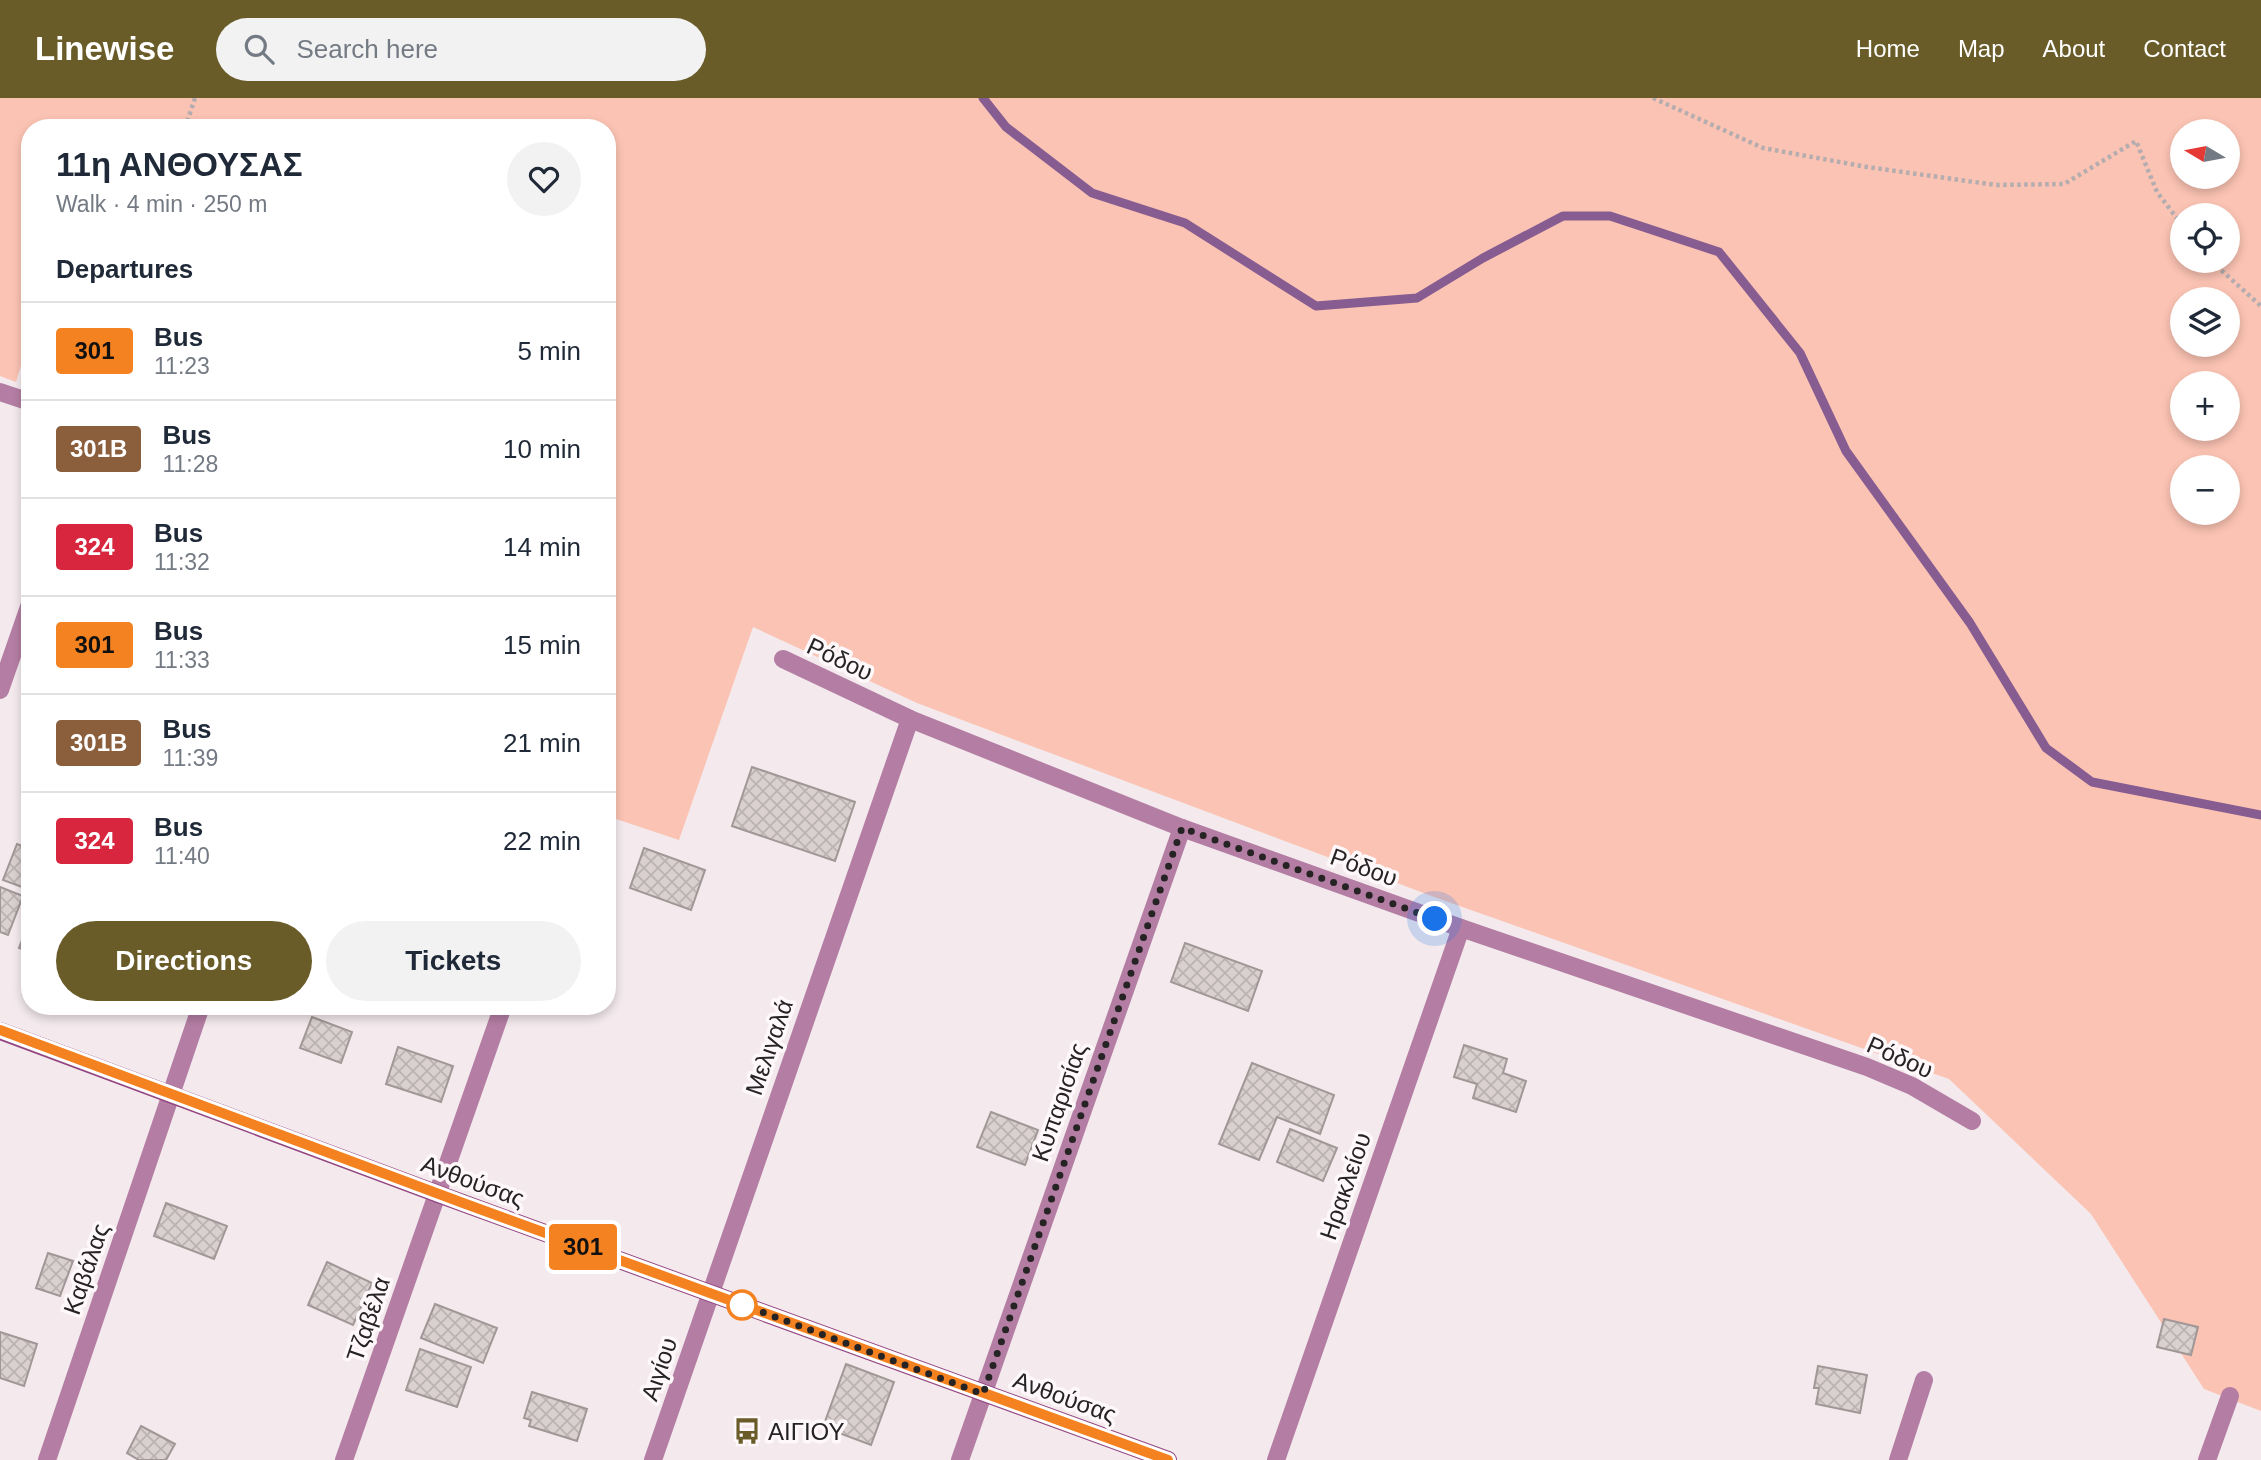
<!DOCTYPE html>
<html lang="en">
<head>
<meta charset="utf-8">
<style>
	body { margin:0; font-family:Helvetica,sans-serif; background:#f2f2f3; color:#1f2937; height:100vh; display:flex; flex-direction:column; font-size:26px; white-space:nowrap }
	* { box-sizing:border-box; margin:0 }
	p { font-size:23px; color:#747a83 }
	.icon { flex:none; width:38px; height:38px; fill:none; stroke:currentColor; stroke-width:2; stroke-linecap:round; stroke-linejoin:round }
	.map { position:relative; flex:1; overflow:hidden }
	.side { position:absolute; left:21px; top:21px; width:595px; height:896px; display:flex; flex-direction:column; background:#fff; border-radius:28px; box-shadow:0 4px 10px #0003 }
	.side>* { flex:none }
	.badge { padding:0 14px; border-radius:5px; font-size:24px; line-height:46px }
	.needle { width:46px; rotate:280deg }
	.controls { position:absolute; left:2170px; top:21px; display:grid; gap:14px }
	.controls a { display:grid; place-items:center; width:70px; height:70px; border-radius:50%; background:#fff; box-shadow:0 4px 10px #0003; font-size:35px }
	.you { position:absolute; width:35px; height:35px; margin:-18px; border:5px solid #fff; border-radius:50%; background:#1a73e8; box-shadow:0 0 0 10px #1a73e833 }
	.map>.badge { position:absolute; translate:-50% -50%; box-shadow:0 0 0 4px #fff }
	h2 { padding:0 35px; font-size:26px; line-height:63px }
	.round { display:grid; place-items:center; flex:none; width:74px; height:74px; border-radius:37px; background:#f2f2f3 }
	.overview { display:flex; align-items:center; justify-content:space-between; height:119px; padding:0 35px }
	h1 { font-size:33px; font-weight:600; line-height:52px }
	.cta { display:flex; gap:14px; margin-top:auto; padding:14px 35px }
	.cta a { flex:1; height:80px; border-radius:42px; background:#6a5c29; color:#fff; font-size:28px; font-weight:600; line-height:80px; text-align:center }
	.cta a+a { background:#f2f2f3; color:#1f2937 }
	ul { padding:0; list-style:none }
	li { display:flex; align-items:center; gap:21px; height:98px; padding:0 35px; border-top:2px solid #e0e1e3 }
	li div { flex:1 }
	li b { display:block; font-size:26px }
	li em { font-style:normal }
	li .badge { min-width:77px; font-weight:700; text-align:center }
	header { display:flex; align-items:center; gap:42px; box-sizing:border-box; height:98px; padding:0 35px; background:#6a5c29; color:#fff }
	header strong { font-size:33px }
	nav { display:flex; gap:38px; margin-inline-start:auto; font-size:24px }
	.search { width:490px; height:63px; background:#f2f2f3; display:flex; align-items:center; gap:18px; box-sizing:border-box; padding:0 24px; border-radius:38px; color:#747a83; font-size:26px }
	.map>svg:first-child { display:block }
</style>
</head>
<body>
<header>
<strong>Linewise</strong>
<div class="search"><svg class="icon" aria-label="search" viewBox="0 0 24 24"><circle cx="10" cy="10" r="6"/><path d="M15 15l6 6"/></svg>Search here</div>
<nav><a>Home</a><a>Map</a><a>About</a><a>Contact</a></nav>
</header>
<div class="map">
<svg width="2261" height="1362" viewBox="0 0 2261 1362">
	<defs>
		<pattern id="building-cross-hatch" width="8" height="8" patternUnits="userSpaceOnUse" patternTransform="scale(1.75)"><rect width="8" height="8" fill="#dad0d0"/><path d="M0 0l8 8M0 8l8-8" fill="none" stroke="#bbb2b2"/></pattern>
	</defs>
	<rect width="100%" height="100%" fill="#f4eaed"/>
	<!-- grass -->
	<path fill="#fbc3b3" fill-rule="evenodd" d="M0 0H2261V1313L2204 1291 2091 1116 1949 981 1437 800 917 605 753 529 679 742 607 718V30H30V238L16 284 0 278ZM2182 33H2228V79H2182ZM2182 117H2228V163H2182ZM2182 201H2228V247H2182ZM2182 285H2228V331H2182ZM2182 369H2228V415H2182Z"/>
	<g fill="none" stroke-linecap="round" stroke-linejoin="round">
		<!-- stream -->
		<polyline stroke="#865c91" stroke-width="9" points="983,0 1006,29 1092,95 1185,125 1316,208 1417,200 1483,160 1563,118 1610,118 1719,154 1800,255 1846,353 1970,525 2046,650 2092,684 2261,717"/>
	</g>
	<!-- building -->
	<g fill="url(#building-cross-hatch)" stroke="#a19797" stroke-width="2">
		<polygon points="752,669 855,704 835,763 732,728"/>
		<polygon points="17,746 30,751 30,792 3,782"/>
		<polygon points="644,750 705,772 691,812 630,790"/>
		<polygon points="0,789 23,798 8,837 0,834"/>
		<polygon points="30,822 30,854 19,850"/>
		<polygon points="1185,845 1262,873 1248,913 1171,884"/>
		<polygon points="312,919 352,934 341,965 300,950"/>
		<polygon points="1464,947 1507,961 1503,975 1526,983 1516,1014 1473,1000 1477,986 1454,979"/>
		<polygon points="398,949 453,968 441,1004 386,986"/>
		<polygon points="1252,965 1334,997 1320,1036 1277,1019 1259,1062 1219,1046"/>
		<polygon points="991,1014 1038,1032 1025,1067 977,1049"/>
		<polygon points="1290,1031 1337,1050 1323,1083 1277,1064"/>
		<polygon points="166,1105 227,1128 214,1161 154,1138"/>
		<polygon points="48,1155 73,1163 60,1198 36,1190"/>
		<polygon points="327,1164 372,1185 353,1227 308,1207"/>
		<polygon points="435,1206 497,1230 483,1265 421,1240"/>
		<polygon points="2164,1221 2198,1229 2191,1257 2157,1249"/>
		<polygon points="0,1234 37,1246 24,1288 0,1280"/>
		<polygon points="420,1251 471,1269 457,1309 406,1292"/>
		<polygon points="846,1266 894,1284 871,1347 823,1329"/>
		<polygon points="1818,1268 1867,1277 1860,1315 1816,1306 1819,1290 1814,1290"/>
		<polygon points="532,1294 587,1311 577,1343 529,1328 531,1322 524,1320"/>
		<polygon points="141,1328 175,1346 166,1362 139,1362 127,1355"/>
	</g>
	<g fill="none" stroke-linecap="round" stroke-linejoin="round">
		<!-- path -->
		<g stroke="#b4acaf" stroke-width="4.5" stroke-dasharray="3.5 3.5" stroke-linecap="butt">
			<polyline points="1653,0 1763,50 1867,69 1996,87 2064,86 2136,43 2157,94 2182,127"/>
			<polyline points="185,30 195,0"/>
			<polyline points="2211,163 2261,208"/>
		</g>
		<!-- street -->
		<g stroke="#b47ea4" stroke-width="18">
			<polyline points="0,294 30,304"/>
			<polyline points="783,561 910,621 1182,730 1461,830 1867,969 1912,988 1972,1023"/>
			<polyline points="0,592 30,506"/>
			<polyline points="47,1362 201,908"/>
			<polyline points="344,1362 503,908"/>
			<polyline points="653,1362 910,621"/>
			<polyline points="960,1362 1182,730"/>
			<polyline points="1276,1362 1461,830"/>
			<polyline points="1898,1362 1924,1282"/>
			<polyline points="2207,1362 2230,1298"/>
		</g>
		<!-- secondary -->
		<polyline stroke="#934680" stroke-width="18" points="0,933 438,1096 1168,1362"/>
	</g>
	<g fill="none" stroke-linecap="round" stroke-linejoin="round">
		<defs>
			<polyline id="line" points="0,932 463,1105 1168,1362"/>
		</defs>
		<!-- line casing -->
		<use href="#line" stroke="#fff" stroke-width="16"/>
		<!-- line -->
		<use href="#line" stroke="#f58220" stroke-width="10"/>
		<!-- walk -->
		<polyline stroke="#262324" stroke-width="7" stroke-dasharray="0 12.6" points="742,1207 735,1204 983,1296 1182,730 1435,821"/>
	</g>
	<!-- icons -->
	<defs>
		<symbol id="bus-bare" viewBox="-9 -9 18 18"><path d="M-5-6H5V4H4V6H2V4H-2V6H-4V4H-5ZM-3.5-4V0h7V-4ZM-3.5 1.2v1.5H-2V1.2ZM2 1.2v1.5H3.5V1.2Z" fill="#6a5c29" stroke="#fef8fa" stroke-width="2.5" paint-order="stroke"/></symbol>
	</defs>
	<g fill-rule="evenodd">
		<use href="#bus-bare" x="728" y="1314" width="38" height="38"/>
	</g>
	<!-- markers -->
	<circle fill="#fff" stroke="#f58220" stroke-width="3.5" cx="742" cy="1207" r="14"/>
	<g text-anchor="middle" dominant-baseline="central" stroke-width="7" stroke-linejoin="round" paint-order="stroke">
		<!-- street labels -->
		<g font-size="24" fill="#262324" stroke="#fef8fa">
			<text transform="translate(840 561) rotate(25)">Ρόδου</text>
			<text transform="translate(1364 769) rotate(20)">Ρόδου</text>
			<text transform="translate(769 949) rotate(-71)">Μελιγαλά</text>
			<text transform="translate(1900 959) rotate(24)">Ρόδου</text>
			<text transform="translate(1059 1004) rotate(-71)">Κυπαρισίας</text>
			<text transform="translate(473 1083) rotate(20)">Ανθούσας</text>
			<text transform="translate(1345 1088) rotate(-71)">Ηρακλείου</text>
			<text transform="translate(86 1171) rotate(-71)">Καβάλας</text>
			<text transform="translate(368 1221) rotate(-71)">Τζαβέλα</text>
			<text transform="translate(659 1271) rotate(-71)">Αιγίου</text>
			<text transform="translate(1065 1299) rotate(20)">Ανθούσας</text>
		</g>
		<!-- poi labels -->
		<g font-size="24" fill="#262324" stroke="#fef8fa" text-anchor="start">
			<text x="768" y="1333">ΑΙΓΙΟΥ</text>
		</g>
	</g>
</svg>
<div class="controls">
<a><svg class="needle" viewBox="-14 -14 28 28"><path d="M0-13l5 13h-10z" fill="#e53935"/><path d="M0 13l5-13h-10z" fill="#747a83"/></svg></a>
<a><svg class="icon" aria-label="locate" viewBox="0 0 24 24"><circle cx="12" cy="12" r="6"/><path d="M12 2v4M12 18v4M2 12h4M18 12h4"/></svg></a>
<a><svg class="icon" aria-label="layers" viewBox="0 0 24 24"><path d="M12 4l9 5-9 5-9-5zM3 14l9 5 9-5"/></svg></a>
<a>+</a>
<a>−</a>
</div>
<div class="you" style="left:1435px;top:821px"></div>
<b class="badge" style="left:583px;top:1149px;background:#f58220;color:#111">301</b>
<section class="side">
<div class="overview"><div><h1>11η ΑΝΘΟΥΣΑΣ</h1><p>Walk · 4 min · 250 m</p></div><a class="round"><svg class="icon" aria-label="heart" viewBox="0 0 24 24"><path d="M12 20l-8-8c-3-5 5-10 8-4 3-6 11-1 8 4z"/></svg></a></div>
<h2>Departures</h2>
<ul>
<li><span class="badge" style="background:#f58220;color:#111">301</span><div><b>Bus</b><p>11:23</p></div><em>5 min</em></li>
<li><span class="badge" style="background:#8b5e3c;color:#fff">301B</span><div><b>Bus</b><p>11:28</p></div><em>10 min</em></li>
<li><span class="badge" style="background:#d7263d;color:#fff">324</span><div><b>Bus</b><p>11:32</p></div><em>14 min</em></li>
<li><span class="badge" style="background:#f58220;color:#111">301</span><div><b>Bus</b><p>11:33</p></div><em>15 min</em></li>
<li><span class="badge" style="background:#8b5e3c;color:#fff">301B</span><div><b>Bus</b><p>11:39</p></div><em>21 min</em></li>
<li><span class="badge" style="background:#d7263d;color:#fff">324</span><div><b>Bus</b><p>11:40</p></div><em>22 min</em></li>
</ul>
<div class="cta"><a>Directions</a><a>Tickets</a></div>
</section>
</div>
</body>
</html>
